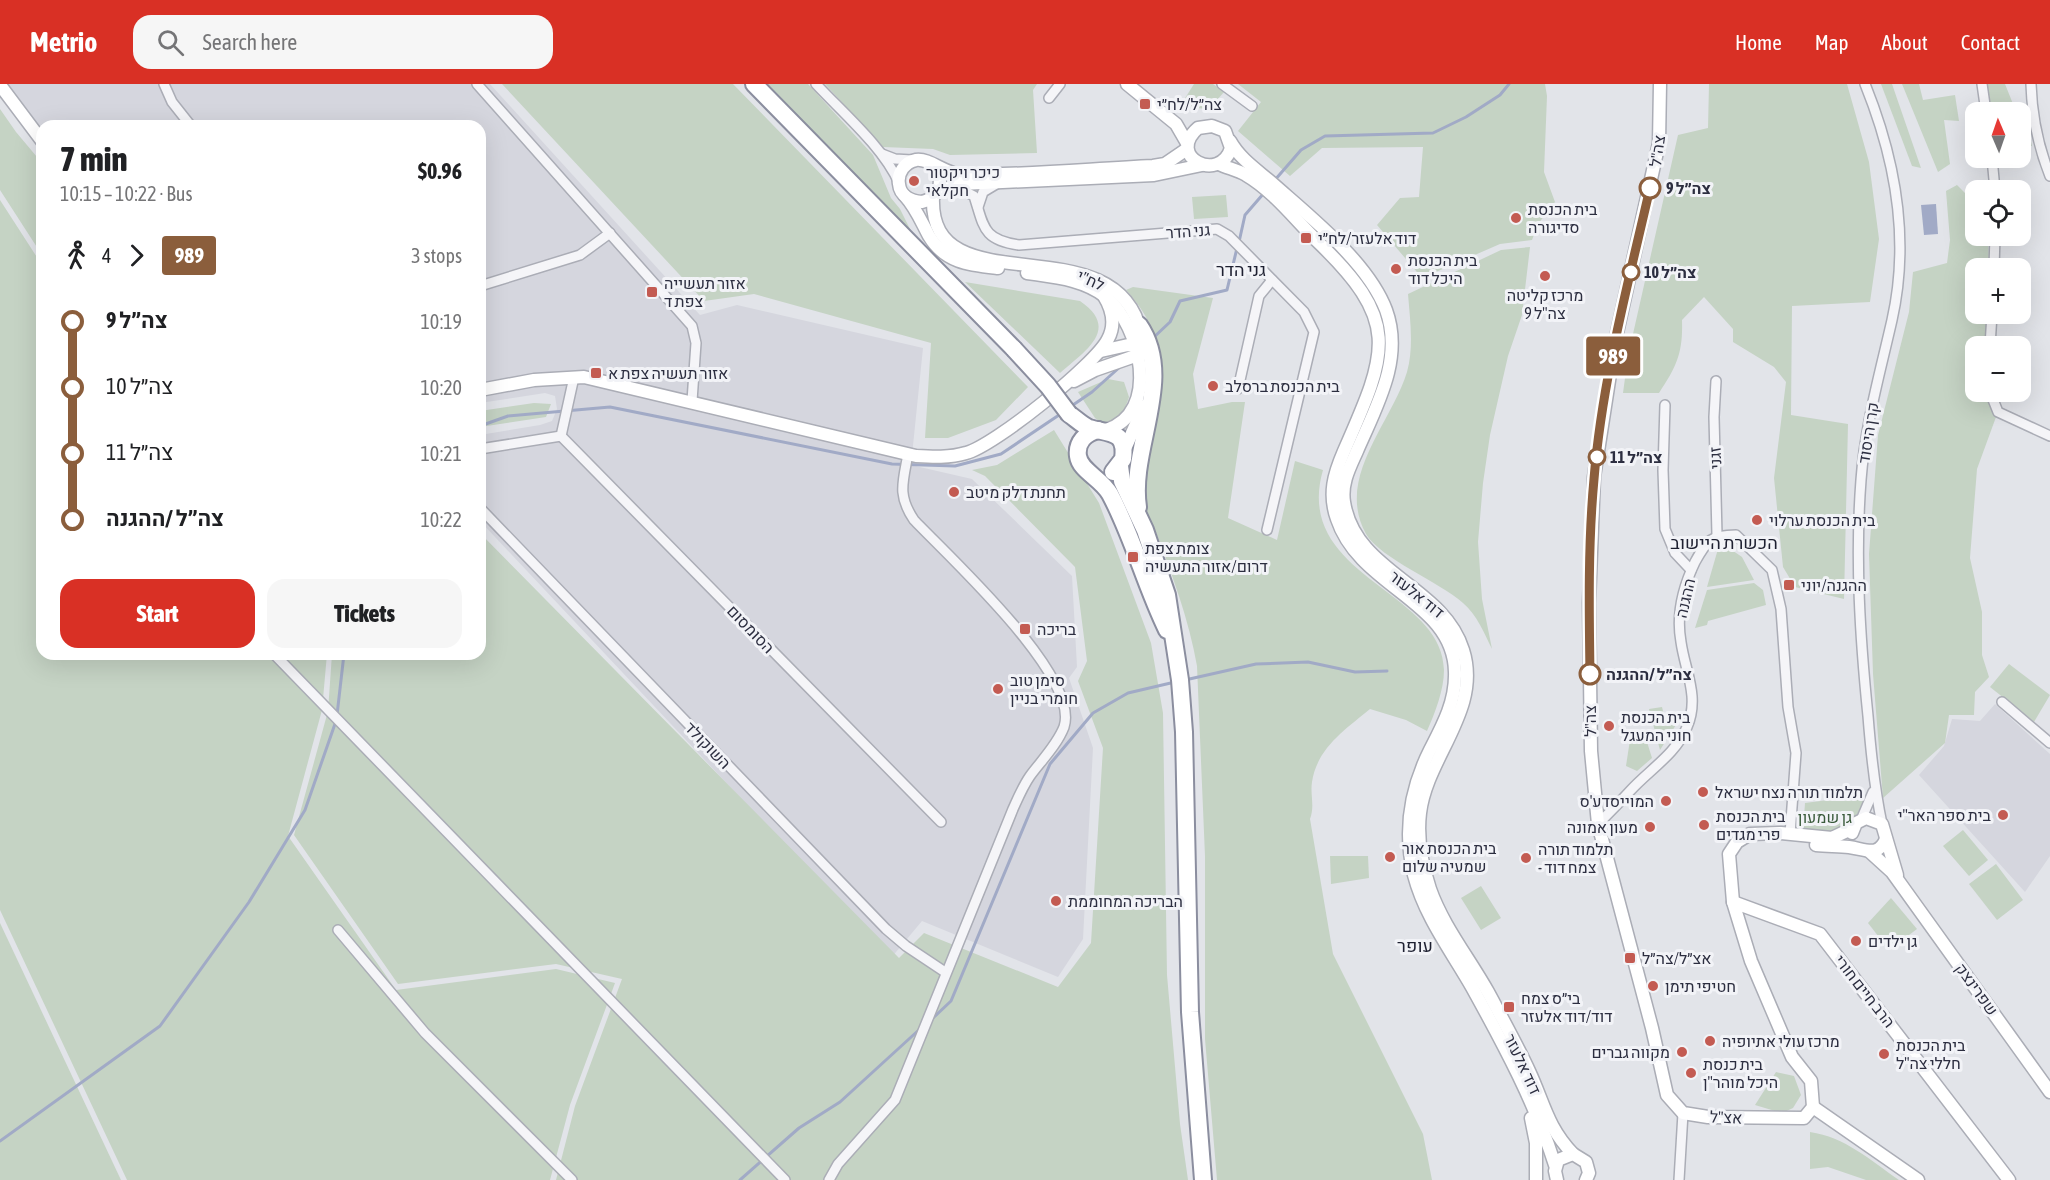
<!DOCTYPE html>
<html lang="en">
<head>
<meta charset="utf-8">
<style>
	body { margin:0; font-family:"Asap Condensed",Heebo,sans-serif; background:#f6f6f6; color:#202124; height:100vh; display:flex; flex-direction:column; font-size:22px; white-space:nowrap }
	* { box-sizing:border-box; margin:0 }
	p { font-size:20px; color:#757577 }
	.icon { flex:none; width:33px; height:33px; fill:none; stroke:currentColor; stroke-width:2; stroke-linecap:round; stroke-linejoin:round }
	.map { position:relative; flex:1; overflow:hidden }
	.sheet { position:absolute; left:36px; top:36px; width:450px; height:540px; display:flex; flex-direction:column; background:#fff; border-radius:18px; box-shadow:0 6px 24px #0002 }
	.sheet>* { flex:none }
	.badge { padding:0 12px; border-radius:4px; font-size:21px; line-height:39px }
	.needle { width:39px; rotate:358deg }
	.fabs { position:absolute; left:1965px; top:18px; display:grid; gap:12px }
	.fabs a { display:grid; place-items:center; width:66px; height:66px; border-radius:12px; background:#fff; box-shadow:0 6px 24px #0002; font-size:30px }
	.map>.badge { position:absolute; translate:-50% -50%; box-shadow:0 0 0 3px #fff }
	.legs { display:flex; align-items:center; gap:9px; height:66px; padding:0 24px; font-size:20px }
	.legs p { margin-inline-start:auto }
	.summary { display:flex; align-items:center; justify-content:space-between; height:102px; padding:0 24px }
	h1 { font-size:33px; font-weight:800; line-height:45px }
	.primary-button { display:flex; gap:12px; margin-top:auto; padding:12px 24px }
	.primary-button a { flex:1; height:69px; border-radius:18px; background:#d93025; color:#fff; font-size:24px; font-weight:800; line-height:69px; text-align:center }
	.primary-button a+a { background:#f6f6f6; color:#202124 }
	ul { padding:0 24px; list-style:none }
	li { display:flex; align-items:center; gap:21px; height:66px; font-size:22px }
	li i { display:grid; place-items:center; width:9px; height:100%; margin:0 8px; background:currentColor }
	li i::after { content:''; width:15px; height:15px; margin:-8px; border:4px solid; border-radius:50%; background:#fff }
	li p { margin-inline-start:auto }
	li:first-child i { background:linear-gradient(#0000 50%,currentColor 0) }
	li:last-child i { background:linear-gradient(currentColor 50%,#0000 0) }
	header { display:flex; align-items:center; gap:36px; box-sizing:border-box; height:84px; padding:0 30px; background:#d93025; color:#fff }
	header strong { font-size:28px }
	nav { display:flex; gap:33px; margin-inline-start:auto; font-size:21px }
	.search { width:420px; height:54px; background:#f6f6f6; display:flex; align-items:center; gap:15px; box-sizing:border-box; padding:0 21px; border-radius:18px; color:#757577; font-size:22px }
	.map>svg:first-child { display:block }
</style>
</head>
<body>
<header>
<strong>Metrio</strong>
<div class="search"><svg class="icon" aria-label="search" viewBox="0 0 24 24"><circle cx="10" cy="10" r="6"/><path d="M15 15l6 6"/></svg>Search here</div>
<nav><a>Home</a><a>Map</a><a>About</a><a>Contact</a></nav>
</header>
<div class="map">
<svg width="2050" height="1096" viewBox="0 0 2050 1096">
	<rect width="100%" height="100%" fill="#e2e4e9"/>
	<!-- built -->
	<g fill="#d5d6de">
		<polygon points="0,0 490,0 700,231 737,221 923,264 911,381 972,395 1072,492 1077,583 1069,594 1093,664 1083,855 1058,893 922,837 891,874 480,437 480,351 540,341 552,337 557,325 555,312 545,309 480,319 480,42 42,42 42,66 0,14"/>
		<polygon points="1995,620 2050,670 2050,772 2025,808 1919,691 1944,662 1952,635 1980,637"/>
	</g>
	<!-- green -->
	<g fill="#c5d3c4">
		<polygon points="502,0 733,0 1028,303 996,336 948,354 925,354 931,259 754,210 704,217"/>
		<polygon points="763,0 808,0 873,71 891,114 900,125 916,157"/>
		<polygon points="825,0 1037,0 1033,6 1037,69 950,71 933,65 883,63"/>
		<polygon points="1194,0 1213,0 1224,8 1209,25 1196,24 1182,19"/>
		<polygon points="1238,0 1545,0 1547,12 1544,88 1555,118 1538,140 1532,156 1500,160 1422,194 1377,141 1400,114 1419,113 1423,63 1322,64 1290,92 1238,47 1261,18"/>
		<path d="M1709 0H1847L1869 78 1879 155 1870 218 1792 222 1791 331 1848 340 1844 515 1795 503 1783 483 1774 394 1786 298 1774 283 1733 258V245L1704 213 1682 236C1683 269 1677 282 1659 309H1623L1628 272 1678 51 1708 44Z"/>
		<polygon points="1881,0 1892,0 1921,84 1912,82"/>
		<polygon points="1902,0 1919,0 1923,16 1955,11 1959,37 1944,36 1950,80 1938,88"/>
		<polygon points="1985,0 2005,0 2015,25 2023,24 2032,62 2021,63 2020,28 1990,28"/>
		<polygon points="0,25 16,48 42,79 42,171 0,106"/>
		<polygon points="1957,101 1975,119 1976,152 1988,152 1989,184 1976,184 1976,230 1989,230 1988,262 1976,262 1976,308 1988,308 1996,333 1977,385 1970,474 1982,528 1982,571 1989,593 1975,608 1974,631 1949,631 1945,659 1883,714 1873,590 1869,470 1878,351 1909,228 1913,188 1947,179 1950,156 1946,107"/>
		<polygon points="1226,111 1228,133 1194,135 1192,113"/>
		<polygon points="0,116 42,181 42,570 327,570 322,626 288,752 396,906 556,885 615,899 570,1021 550,1096 127,1096 0,826"/>
		<path d="M1530 163 1522 231 1508 272 1490 351 1483 399 1478 458 1482 515 1492 565C1484 549 1477 531 1463 519 1440 498 1381 475 1366 450 1335 394 1391 340 1407 288 1414 263 1410 235 1408 210L1501 166Z"/>
		<path d="M965 198 1080 217C1121 245 1085 267 1060 289Z"/>
		<path d="M1133 203 1213 214 1193 290 1198 325 1232 318H1245L1228 434 1277 456 1295 377 1323 386C1292 493 1443 506 1444 586 1444 606 1435 629 1427 647L1406 636 1370 625C1346 645 1317 664 1312 698 1310 711 1315 722 1310 735L1333 870 1423 1050 1432 1096H1217L1205 955V772L1197 582C1189 536 1172 490 1155 446 1151 435 1136 410 1137 399 1137 387 1144 371 1148 360 1165 299 1172 257 1126 206Z"/>
		<path d="M1108 295 1124 298 1129 313C1124 328 1119 338 1103 340L1095 334 1078 308Z"/>
		<polygon points="534,319 551,320 546,333 480,343 480,327"/>
		<polygon points="1054,346 1099,419 1151,559 1163,629 1167,891 1180,1040 1188,1096 556,1096 575,1022 622,895 556,880 398,900 294,751 328,627 332,570 480,570 480,449 899,874 924,849 1058,903 1091,859 1103,664 1078,597 1087,577 1075,483 985,392 972,386 997,381"/>
		<polygon points="1720,458 1742,473 1754,496 1707,503"/>
		<polygon points="1754,499 1763,506 1766,521 1708,537 1707,541 1695,544 1707,506"/>
		<polygon points="2009,580 2050,611 2034,638 1990,603"/>
		<polygon points="1662,623 1665,635 1681,633 1660,666 1649,625"/>
		<polygon points="1643,645 1652,674 1637,687 1626,682 1631,649"/>
		<polygon points="1859,712 1869,714 1857,730 1833,751 1803,748 1805,719"/>
		<polygon points="1963,746 1988,776 1969,792 1943,762"/>
		<polygon points="1330,772 1368,772 1369,794 1331,800"/>
		<polygon points="1996,780 2023,816 1997,836 1969,800"/>
		<polygon points="1481,802 1501,834 1481,846 1461,814"/>
		<polygon points="1891,814 1917,845 1889,866 1868,839"/>
		<polygon points="0,839 121,1096 0,1096"/>
		<polygon points="1776,988 1794,992 1801,1011 1793,1024 1782,1029 1755,1021"/>
		<path d="M1810 1048C1845 1053 1870 1076 1899 1096H1866L1828 1083 1810 1085Z"/>
	</g>
	<!-- water -->
	<polygon fill="#a1aac6" points="1936,120 1938,150 1924,151 1921,121"/>
	<g fill="none" stroke-linecap="round" stroke-linejoin="round">
		<!-- stream -->
		<g stroke="#a1aac6" stroke-width="3">
			<polyline points="1274,97 1301,66 1325,52 1433,49 1466,33 1500,11 1509,0"/>
			<polyline points="1239,158 1245,131 1264,109"/>
			<polyline points="1153,254 1170,238 1180,217 1227,206 1237,164"/>
			<polyline points="1070,323 1092,308 1121,282"/>
			<polyline points="480,342 508,332 610,323 892,380 955,382 1001,370 1062,329"/>
			<polyline points="1185,596 1256,580 1308,578 1355,588 1387,587"/>
			<polyline points="337,631 344,570"/>
			<polyline points="933,934 951,917 1050,680 1093,629 1128,609 1175,598"/>
			<polyline points="0,1057 160,942 249,818 305,726 336,637"/>
			<polyline points="740,1096 799,1044 840,1018 921,944"/>
		</g>
		<defs>
			<g id="street">
				<polyline points="164,0 172,18 191,42"/>
				<polyline points="477,0 692,242 696,259 692,317"/>
				<path d="M816 0C842 28 884 64 899 99"/>
				<polyline points="1222,0 1252,22"/>
				<path d="M1865 0C1895 74 1910 156 1892 236 1880 289 1865 341 1861 396 1855 475 1860 553 1868 632 1871 670 1874 702 1882 740"/>
				<polyline points="1982,0 1986,28"/>
				<path d="M2031 0C2032 32 2038 62 2050 92"/>
				<polyline points="1049,14 1060,0"/>
				<polyline points="882,70 895,75 912,76"/>
				<polyline points="1992,74 1995,106"/>
				<path d="M954 102 974 112C984 142 982 156 1019 161L1217 145 1229 152 1304 228 1314 248 1267 446"/>
				<polyline points="978,123 983,108 998,99"/>
				<polyline points="1994,184 1995,152"/>
				<polyline points="480,202 580,171 610,149"/>
				<polyline points="1990,262 1992,230"/>
				<polyline points="1716,297 1714,333 1717,451"/>
				<polyline points="1238,305 1259,212 1272,196"/>
				<polyline points="1990,308 1998,328 2050,352"/>
				<polyline points="1665,321 1663,386 1665,445 1675,469 1691,486"/>
				<polyline points="561,352 941,738"/>
				<polyline points="480,365 561,352 574,293"/>
				<polyline points="480,424 886,845 906,862 945,888"/>
				<polyline points="274,570 785,1096"/>
				<polyline points="2002,618 2050,659"/>
				<polyline points="1861,736 1873,708"/>
				<path d="M1598 740C1609 729 1619 719 1630 707 1649 686 1676 670 1687 643 1700 613 1685 587 1681 558 1676 531 1683 503 1695 478 1707 456 1711 451 1736 451L1772 486 1781 525 1788 623 1796 669 1790 750"/>
				<polyline points="338,846 425,949 572,1096"/>
				<path d="M829 1096 838 1080 895 1016 1013 725C1018 714 1023 702 1030 692 1041 677 1057 661 1064 643 1081 593 949 473 914 436 897 411 903 398 908 370"/>
				<polyline points="1679,1096 1683,1029"/>
			</g>
			<g id="secondary">
				<polyline points="1127,0 1176,40 1187,59"/>
				<polyline points="1660,0 1659,59 1615,258 1594,393 1589,519 1591,667 1598,740 1652,944 1667,1011 1683,1029 1708,1033 1804,1034 1813,1023 1811,997 1792,973 1751,877 1733,818 1729,770 1737,758 1750,750 1781,749 1832,754 1853,744"/>
				<polyline points="0,1 42,57"/>
				<path d="M1212 42 1225 47 1231 64C1220 100 1165 73 1198 44Z"/>
				<path d="M1230 57C1240 75 1257 86 1272 99 1309 132 1368 178 1386 226 1404 275 1376 323 1357 367 1350 383 1341 399 1344 418 1355 489 1443 501 1463 566 1482 626 1427 672 1420 729 1417 754 1422 781 1430 805 1443 842 1469 874 1488 908 1502 934 1517 961 1529 987 1544 1019 1547 1043 1573 1070"/>
				<path d="M1219 80C1227 84 1238 86 1246 91 1272 106 1294 134 1315 155 1401 237 1389 265 1344 367 1334 390 1328 410 1337 435 1360 504 1454 517 1455 588 1456 617 1443 641 1430 666 1410 706 1403 746 1414 791 1425 833 1452 868 1473 905 1504 961 1536 1021 1555 1081"/>
				<path d="M934 82C945 97 940 113 922 118 911 117 900 112 899 100 897 89 905 78 916 76 931 74 945 91 964 91 1027 91 1090 85 1153 82L1165 80 1187 65"/>
				<polyline points="938,107 961,100 1154,91 1202,81"/>
				<path d="M905 112C916 124 921 137 929 152 945 179 970 181 998 184"/>
				<path d="M933 113C928 226 1116 136 1141 249"/>
				<path d="M1027 189C1054 193 1083 195 1106 213 1141 242 1161 329 1106 346"/>
				<polyline points="1101,267 1128,261 1143,262"/>
				<polyline points="1074,297 1095,286 1138,271 1142,266"/>
				<path d="M480 306 534 296 584 293 916 372C932 373 950 374 966 369 994 362 1096 280 1108 255 1116 240 1112 225 1104 212"/>
				<polyline points="1124,367 1144,322"/>
				<polyline points="1852,749 1856,739 1866,734 1882,740 1897,791"/>
				<path d="M1816 761C1827 762 1838 762 1849 763 1865 765 1878 774 1886 755"/>
				<polyline points="1870,768 1892,788 2050,1008"/>
				<polyline points="1733,818 1820,850 2009,1096"/>
				<polyline points="1813,1023 1918,1096"/>
				<polyline points="1531,1034 1536,1059 1536,1096"/>
				<polyline points="1557,1096 1555,1087 1558,1076 1573,1070 1586,1078 1589,1089 1586,1096"/>
			</g>
			<g id="highway">
				<polyline points="754,0 1014,265"/>
				<path d="M1069 330C1075 334 1082 341 1089 344 1109 350 1127 346 1123 375L1113 388"/>
				<path d="M1098 346C1086 349 1076 358 1078 372 1080 387 1101 394 1110 410 1133 453 1145 501 1167 546"/>
				<polyline points="1120,382 1122,397 1145,446 1167,511 1180,596 1184,648 1190,928 1203,1096"/>
				<path d="M1138 423C1129 364 1176 295 1139 241"/>
			</g>
		</defs>
		<!-- street casing -->
		<use href="#street" stroke="#abadb6" stroke-width="12"/>
		<!-- secondary casing -->
		<use href="#secondary" stroke="#abadb6" stroke-width="15"/>
		<!-- highway casing -->
		<use href="#highway" stroke="#8b8e9f" stroke-width="20"/>
		<!-- street -->
		<use href="#street" stroke="#f5f5f8" stroke-width="9"/>
		<!-- secondary -->
		<use href="#secondary" stroke="#fff" stroke-width="12"/>
		<!-- highway -->
		<use href="#highway" stroke="#fff" stroke-width="16"/>
		<defs>
			<polyline id="highway-bridge" points="1014,265 1048,302 1069,330"/>
		</defs>
		<!-- highway-bridge casing -->
		<use href="#highway-bridge" stroke="#8b8e9f" stroke-width="20" stroke-linecap="butt"/>
		<!-- highway-bridge -->
		<use href="#highway-bridge" stroke="#fff" stroke-width="16"/>
	</g>
	<g fill="none" stroke-linecap="round" stroke-linejoin="round">
		<defs>
			<path id="line-1" d="M1590 590C1589 525 1588 460 1594 395 1602 297 1628 200 1650 104"/>
		</defs>
		<!-- line-1 casing -->
		<use href="#line-1" stroke="#fff" stroke-width="14"/>
		<!-- line-1 -->
		<use href="#line-1" stroke="#8b5e3c" stroke-width="9"/>
	</g>
	<!-- markers -->
	<g fill="#c35b52" stroke="#f2f3f7" stroke-width="2">
		<rect x="1139" y="14" width="12" height="12" rx="3"/>
		<circle cx="914" cy="97" r="6"/>
		<circle cx="1516" cy="134" r="6"/>
		<rect x="1300" y="148" width="12" height="12" rx="3"/>
		<circle cx="1396" cy="185" r="6"/>
		<circle cx="1545" cy="192" r="6"/>
		<rect x="646" y="202" width="12" height="12" rx="3"/>
		<rect x="590" y="283" width="12" height="12" rx="3"/>
		<circle cx="1213" cy="302" r="6"/>
		<circle cx="954" cy="408" r="6"/>
		<circle cx="1757" cy="436" r="6"/>
		<rect x="1127" y="467" width="12" height="12" rx="3"/>
		<rect x="1783" y="495" width="12" height="12" rx="3"/>
		<rect x="1019" y="539" width="12" height="12" rx="3"/>
		<circle cx="998" cy="605" r="6"/>
		<circle cx="1609" cy="642" r="6"/>
		<circle cx="1703" cy="708" r="6"/>
		<circle cx="1666" cy="717" r="6"/>
		<circle cx="2003" cy="731" r="6"/>
		<circle cx="1704" cy="741" r="6"/>
		<circle cx="1650" cy="743" r="6"/>
		<circle cx="1390" cy="773" r="6"/>
		<circle cx="1526" cy="774" r="6"/>
		<circle cx="1056" cy="817" r="6"/>
		<circle cx="1856" cy="857" r="6"/>
		<rect x="1624" y="868" width="12" height="12" rx="3"/>
		<circle cx="1653" cy="902" r="6"/>
		<rect x="1503" y="917" width="12" height="12" rx="3"/>
		<circle cx="1710" cy="957" r="6"/>
		<circle cx="1682" cy="968" r="6"/>
		<circle cx="1884" cy="970" r="6"/>
		<circle cx="1691" cy="989" r="6"/>
	</g>
	<g fill="#fff" stroke="#8b5e3c" stroke-width="3">
		<circle cx="1650" cy="104" r="10"/>
		<circle cx="1631" cy="188" r="8"/>
		<circle cx="1597" cy="373" r="8"/>
		<circle cx="1590" cy="590" r="10"/>
	</g>
	<g text-anchor="middle" dominant-baseline="central" stroke-width="6" stroke-linejoin="round" paint-order="stroke">
		<!-- poi labels -->
		<g font-size="16" fill="#2c2e40" stroke="#f2f3f7" text-anchor="start">
			<text x="1157" y="20">צה״ל/לח״י</text>
			<text x="926" y="88">כיכר ויקטור<tspan x="926" dy="18">חקלאי</tspan></text>
			<text x="1528" y="125">בית הכנסת<tspan x="1528" dy="18">סדיגורה</tspan></text>
			<text x="1318" y="154">דוד אלעזר/לח״י</text>
			<text x="1408" y="176">בית הכנסת<tspan x="1408" dy="18">היכל דוד</tspan></text>
			<text x="664" y="199">אזור תעשייה<tspan x="664" dy="18">צפת ד</tspan></text>
			<text x="1545" y="211" text-anchor="middle">מרכז קליטה<tspan x="1545" dy="18">צה"ל 9</tspan></text>
			<text x="608" y="289">אזור תעשיה צפת א</text>
			<text x="1225" y="302">בית הכנסת ברסלב</text>
			<text x="966" y="408">תחנת דלק מיטב</text>
			<text x="1769" y="436">בית הכנסת ערלוי</text>
			<text x="1145" y="464">צומת צפת<tspan x="1145" dy="18">דרום/אזור התעשיה</tspan></text>
			<text x="1801" y="501">ההגנה/יוני</text>
			<text x="1037" y="545">בריכה</text>
			<text x="1010" y="596">סימן טוב<tspan x="1010" dy="18">חומרי בניין</tspan></text>
			<text x="1621" y="633">בית הכנסת<tspan x="1621" dy="18">חוני המעגל</tspan></text>
			<text x="1715" y="708">תלמוד תורה נצח ישראל</text>
			<text x="1654" y="717" text-anchor="end">המוייסדע'ס</text>
			<text x="1991" y="731" text-anchor="end">בית ספר האר"י</text>
			<text x="1716" y="732">בית הכנסת<tspan x="1716" dy="18">פרי מגדים</tspan></text>
			<text x="1638" y="743" text-anchor="end">מעון אמונה</text>
			<text x="1402" y="764">בית הכנסת אור<tspan x="1402" dy="18">שמעיה שלום</tspan></text>
			<text x="1538" y="765">תלמוד תורה<tspan x="1538" dy="18">- צמח דוד</tspan></text>
			<text x="1068" y="817">הבריכה המחוממת</text>
			<text x="1868" y="857">גן ילדים</text>
			<text x="1642" y="874">אצ״ל/צה״ל</text>
			<text x="1665" y="902">חטיפי תימן</text>
			<text x="1521" y="914">בי״ס צמח<tspan x="1521" dy="18">דוד/דוד אלעזר</tspan></text>
			<text x="1722" y="957">מרכז עולי אתיופיה</text>
			<text x="1896" y="961">בית הכנסת<tspan x="1896" dy="18">חללי צה"ל</tspan></text>
			<text x="1670" y="968" text-anchor="end">מקווה גברים</text>
			<text x="1703" y="980">בית כנסת<tspan x="1703" dy="18">היכל מוהר"ן</tspan></text>
		</g>
		<!-- street labels -->
		<g font-size="16" fill="#2c2e40" stroke="#f2f3f7">
			<text transform="translate(1657 67) rotate(-82)">צה"ל</text>
			<text transform="translate(1188 147) rotate(-4)">גני הדר</text>
			<text transform="translate(1091 196) rotate(24)">לח"י</text>
			<text transform="translate(1868 349) rotate(-81)">קרן היסוד</text>
			<text transform="translate(1715 374) rotate(-92)">זגני</text>
			<text transform="translate(1417 510) rotate(39)">דוד אלעזר</text>
			<text transform="translate(1685 514) rotate(-77)">ההגנה</text>
			<text transform="translate(751 545) rotate(46)">הסומסום</text>
			<text transform="translate(1590 637) rotate(-91)">צה"ל</text>
			<text transform="translate(708 661) rotate(46)">השוקולד</text>
			<text transform="translate(1977 905) rotate(54)">שפרינצק</text>
			<text transform="translate(1865 907) rotate(52)">הרב חיים חורי</text>
			<text transform="translate(1523 980) rotate(65)">דוד אלעזר</text>
			<text transform="translate(1726 1033) rotate(3)">אצ"ל</text>
		</g>
		<!-- stop labels -->
		<g font-size="16" font-weight="bold" fill="#2c2e40" stroke="#f2f3f7" text-anchor="start">
			<text x="1666" y="104">צה״ל 9</text>
			<text x="1644" y="188">צה״ל 10</text>
			<text x="1610" y="373">צה״ל 11</text>
			<text x="1606" y="590">צה״ל /ההגנה</text>
		</g>
		<!-- park labels -->
		<g font-size="16" fill="#3a5b3b" stroke="#f2f3f7">
			<text x="1825" y="733">גן שמעון</text>
		</g>
		<!-- neighbourhood labels -->
		<g font-size="18" fill="#1e2031" stroke="#f2f3f7">
			<text x="1241" y="185">גני הדר</text>
			<text x="1724" y="458">הכשרת היישוב</text>
			<text x="1415" y="861">עופר</text>
		</g>
	</g>
</svg>
<div class="fabs">
<a><svg class="needle" viewBox="-14 -14 28 28"><path d="M0-13l5 13h-10z" fill="#e53935"/><path d="M0 13l5-13h-10z" fill="#757577"/></svg></a>
<a><svg class="icon" aria-label="locate" viewBox="0 0 24 24"><circle cx="12" cy="12" r="6"/><path d="M12 2v4M12 18v4M2 12h4M18 12h4"/></svg></a>
<a>+</a>
<a>−</a>
</div>
<b class="badge" style="left:1613px;top:272px;background:#8b5e3c;color:#fff">989</b>
<section class="sheet">
<div class="summary"><div><h1>7 min</h1><p>10:15 – 10:22 · Bus</p></div><b>$0.96</b></div>
<div class="legs"><svg class="icon" aria-label="walk" viewBox="0 0 24 24"><circle cx="13" cy="4" r="2"/><path d="M13 8l-2 6 4 7M11 14l-3 7M7 12l3-4h3l4 4"/></svg>4<svg class="icon" aria-label="forward" viewBox="0 0 24 24"><path d="M9 5l7 7-7 7"/></svg><b class="badge" style="background:#8b5e3c;color:#fff">989</b><p>3 stops</p></div>
<ul>
<li><i style="color:#8b5e3c"></i><b>צה״ל 9</b><p>10:19</p></li>
<li><i style="color:#8b5e3c"></i><span>צה״ל 10</span><p>10:20</p></li>
<li><i style="color:#8b5e3c"></i><span>צה״ל 11</span><p>10:21</p></li>
<li><i style="color:#8b5e3c"></i><b>צה״ל /ההגנה</b><p>10:22</p></li>
</ul>
<div class="primary-button"><a>Start</a><a>Tickets</a></div>
</section>
</div>
</body>
</html>
